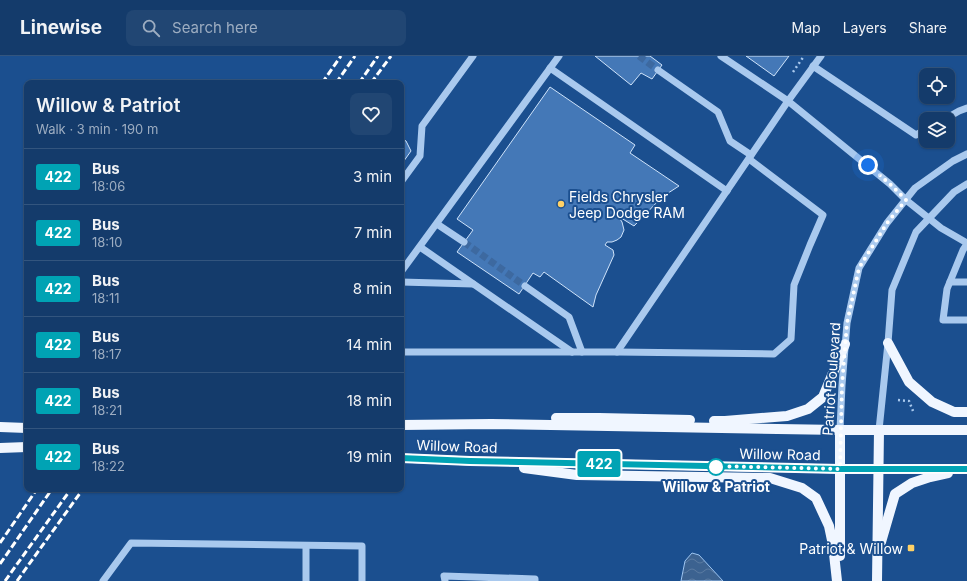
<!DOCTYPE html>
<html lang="en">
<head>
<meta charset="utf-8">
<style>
	body { margin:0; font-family:Inter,sans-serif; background:#214673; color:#f1f3f6; height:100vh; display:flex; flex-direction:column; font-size:15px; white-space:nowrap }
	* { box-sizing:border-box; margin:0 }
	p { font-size:13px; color:#9dadc1 }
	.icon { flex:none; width:22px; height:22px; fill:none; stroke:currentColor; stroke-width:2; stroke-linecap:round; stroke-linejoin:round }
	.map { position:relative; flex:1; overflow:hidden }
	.drawer { position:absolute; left:24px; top:24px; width:380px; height:412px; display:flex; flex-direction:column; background:#143b6b; border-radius:8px; box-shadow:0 1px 3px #0004,0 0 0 1px #33557e }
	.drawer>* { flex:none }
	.badge { padding:0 8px; border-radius:3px; font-size:14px; line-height:26px }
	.fabs { position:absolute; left:919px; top:12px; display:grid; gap:8px }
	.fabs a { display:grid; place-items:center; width:36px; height:36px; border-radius:8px; background:#143b6b; box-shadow:0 1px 3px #0004,0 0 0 1px #33557e; font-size:20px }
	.you { position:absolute; width:20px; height:20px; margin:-10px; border:3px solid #fff; border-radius:50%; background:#1a73e8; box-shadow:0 0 0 6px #1a73e833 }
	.map>.badge { position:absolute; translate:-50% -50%; box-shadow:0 0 0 2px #fff }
	.round { display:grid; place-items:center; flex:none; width:42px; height:42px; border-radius:8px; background:#214673 }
	.summary { display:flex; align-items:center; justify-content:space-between; height:68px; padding:0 12px }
	h1 { font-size:19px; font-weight:600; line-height:30px }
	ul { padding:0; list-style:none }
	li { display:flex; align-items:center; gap:12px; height:56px; padding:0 12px; border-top:1px solid #33557e }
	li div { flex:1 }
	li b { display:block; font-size:15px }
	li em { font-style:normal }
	li .badge { min-width:44px; font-weight:700; text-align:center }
	header { display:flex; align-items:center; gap:24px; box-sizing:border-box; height:56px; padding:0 20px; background:#143b6b; border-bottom:1px solid #33557e }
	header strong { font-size:19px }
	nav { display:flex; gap:22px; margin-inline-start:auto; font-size:14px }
	.search { width:280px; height:36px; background:#214673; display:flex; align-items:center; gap:10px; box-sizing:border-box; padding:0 14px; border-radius:8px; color:#9dadc1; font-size:15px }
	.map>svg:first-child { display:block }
</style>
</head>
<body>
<header>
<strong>Linewise</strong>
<div class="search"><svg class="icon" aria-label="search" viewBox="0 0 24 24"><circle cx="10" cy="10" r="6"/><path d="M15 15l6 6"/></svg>Search here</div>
<nav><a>Map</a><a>Layers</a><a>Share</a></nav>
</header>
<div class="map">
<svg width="967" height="525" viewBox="0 0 967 525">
	<defs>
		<pattern id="water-waves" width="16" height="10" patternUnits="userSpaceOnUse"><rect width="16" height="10" fill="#3c6290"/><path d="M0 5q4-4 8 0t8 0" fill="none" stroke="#597aa1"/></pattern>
	</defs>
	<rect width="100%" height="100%" fill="#1b4f8f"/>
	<!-- water -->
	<polygon fill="url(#water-waves)" stroke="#9cc4f0" points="692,497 699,499 723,525 681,525 685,505"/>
	<!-- building -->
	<g fill="#4478b7" stroke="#cfe3fa">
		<polygon points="595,0 650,0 662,9 652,23 641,17 631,29"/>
		<polygon points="746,0 789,0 774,20"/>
		<polygon points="550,31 635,89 630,97 679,130 662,141 634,170 618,160 622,166 624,174 621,181 617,184 612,186 607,186 605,189 613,194 614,199 596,239 593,251 544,216 540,221 533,217 519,238 457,196 473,174 457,163"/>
		<polygon points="401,82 406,85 411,95 401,109"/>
	</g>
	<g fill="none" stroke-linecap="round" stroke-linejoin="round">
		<!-- minor-tunnel -->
		<g stroke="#3d69a0" stroke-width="7" stroke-dasharray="7 3.5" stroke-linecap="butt">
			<polyline points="639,0 658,14"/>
			<polyline points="464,186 525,230"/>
		</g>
		<!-- path -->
		<g stroke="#a9c9ee" stroke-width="2.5" stroke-dasharray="2 3" stroke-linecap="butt">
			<polyline points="793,16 804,0"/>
			<polyline points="898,344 909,345 913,355"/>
		</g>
		<!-- minor -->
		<g stroke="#a9c9ee" stroke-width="7">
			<polyline points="821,0 788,45 890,128 906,144 941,172 967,187"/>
			<polyline points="813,10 916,79 926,73"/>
			<polyline points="550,12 727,135"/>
			<polyline points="658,14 718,56 730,85 751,99"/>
			<polyline points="945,63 959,55 967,52"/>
			<polyline points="401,126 420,100 422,70 473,0"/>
			<polyline points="437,168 464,186"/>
			<polyline points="967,188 963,194 947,233 943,264 967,264"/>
			<polyline points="420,191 572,296"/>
			<polyline points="401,216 559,0"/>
			<polyline points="401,226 473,228"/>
			<polyline points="950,226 967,226"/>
			<polyline points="525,230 569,261 582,296"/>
			<polyline points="401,296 617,296 788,45 721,0"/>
			<polyline points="617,296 774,298 791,283 794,229 810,189 823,159 749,103"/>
			<polyline points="840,374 842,329 847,267 859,212 887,167 915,132 953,105 967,98"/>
			<polyline points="879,374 888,287 892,234 916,176 954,136 967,128"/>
			<polyline points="103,525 131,487 362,490 362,525"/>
			<polyline points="306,525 306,490"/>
			<polyline points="445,525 444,520 535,523 535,525"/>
		</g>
		<!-- major -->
		<g stroke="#f0f6ff" stroke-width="10">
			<polyline points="888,287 909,326 932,346 954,356 967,356"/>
			<polyline points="556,362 599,362 690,364"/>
			<polyline points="714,365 725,365 787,360 808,353 823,341 845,288"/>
			<polyline points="401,369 491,368 840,374 967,374"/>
			<polyline points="0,371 27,372"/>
			<polyline points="0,392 27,391"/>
			<polyline points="401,402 470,405 840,413 967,413"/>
			<polyline points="524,412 577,419 770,422 802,432 816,442 829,470 833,489 837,525"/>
			<polyline points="881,486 895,438 912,427 930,421 948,417"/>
			<polyline points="840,500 840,374"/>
			<polyline points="877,525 879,374"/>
		</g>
		<!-- rail -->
		<g stroke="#fff" stroke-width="3" stroke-dasharray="7 3" stroke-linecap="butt">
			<polyline points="322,27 341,0"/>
			<polyline points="336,27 355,0"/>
			<polyline points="359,27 378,0"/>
			<polyline points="371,27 391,0"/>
			<polyline points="0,487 37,433"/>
			<polyline points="0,508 52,433"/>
			<polyline points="5,525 71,433"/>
			<polyline points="17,525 83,433"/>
		</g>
	</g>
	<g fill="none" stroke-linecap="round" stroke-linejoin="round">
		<defs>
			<polyline id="line" points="401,402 470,405 840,413 967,413"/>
		</defs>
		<!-- line casing -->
		<use href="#line" stroke="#fff" stroke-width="9"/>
		<!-- line -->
		<use href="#line" stroke="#00a3b4" stroke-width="6"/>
		<!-- walk -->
		<polyline stroke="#fff" stroke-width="4" stroke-dasharray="0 7.2" points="716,411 712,410 840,413 842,329 847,267 859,212 887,167 906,144 890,128 868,109"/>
	</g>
	<!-- markers -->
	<g fill="#ffd166" stroke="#1b4f8f" stroke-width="1.5">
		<circle cx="561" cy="148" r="4"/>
		<rect x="907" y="488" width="8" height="8" rx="2"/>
	</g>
	<circle fill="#fff" stroke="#00a3b4" stroke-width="2" cx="716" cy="411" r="8"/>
	<g text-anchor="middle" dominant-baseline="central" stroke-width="4" stroke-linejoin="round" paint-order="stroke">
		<!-- poi labels -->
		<g font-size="14" fill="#fff" stroke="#1b4f8f" text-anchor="start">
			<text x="569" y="140">Fields Chrysler<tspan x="569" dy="16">Jeep Dodge RAM</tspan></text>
			<text x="903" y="492" text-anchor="end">Patriot &amp; Willow</text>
		</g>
		<!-- street labels -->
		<g font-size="14" fill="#fff" stroke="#1b4f8f">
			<text transform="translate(831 323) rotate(-86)">Patriot Boulevard</text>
			<text transform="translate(457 390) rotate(2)">Willow Road</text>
			<text transform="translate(780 398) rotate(1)">Willow Road</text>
		</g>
		<!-- stop labels -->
		<g font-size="14" font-weight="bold" fill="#fff" stroke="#1b4f8f">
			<text x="716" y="430">Willow &amp; Patriot</text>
		</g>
	</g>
</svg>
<div class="fabs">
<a><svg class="icon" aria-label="locate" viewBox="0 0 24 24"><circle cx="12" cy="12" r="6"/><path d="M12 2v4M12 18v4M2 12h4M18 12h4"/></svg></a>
<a><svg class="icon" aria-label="layers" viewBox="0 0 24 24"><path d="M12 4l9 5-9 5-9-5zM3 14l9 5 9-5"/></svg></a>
</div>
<div class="you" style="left:868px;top:109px"></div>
<b class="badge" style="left:599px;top:408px;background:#00a3b4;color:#fff">422</b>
<section class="drawer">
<div class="summary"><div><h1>Willow &amp; Patriot</h1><p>Walk · 3 min · 190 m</p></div><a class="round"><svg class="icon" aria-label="heart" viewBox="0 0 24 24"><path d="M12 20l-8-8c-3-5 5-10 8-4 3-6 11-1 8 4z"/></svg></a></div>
<ul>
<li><span class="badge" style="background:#00a3b4;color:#fff">422</span><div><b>Bus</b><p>18:06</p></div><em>3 min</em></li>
<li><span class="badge" style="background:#00a3b4;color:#fff">422</span><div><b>Bus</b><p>18:10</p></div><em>7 min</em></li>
<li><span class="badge" style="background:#00a3b4;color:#fff">422</span><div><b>Bus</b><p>18:11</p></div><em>8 min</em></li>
<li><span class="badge" style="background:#00a3b4;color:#fff">422</span><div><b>Bus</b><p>18:17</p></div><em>14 min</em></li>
<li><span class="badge" style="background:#00a3b4;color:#fff">422</span><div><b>Bus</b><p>18:21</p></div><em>18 min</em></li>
<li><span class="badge" style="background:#00a3b4;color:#fff">422</span><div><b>Bus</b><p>18:22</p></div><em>19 min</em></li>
</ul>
</section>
</div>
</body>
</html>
